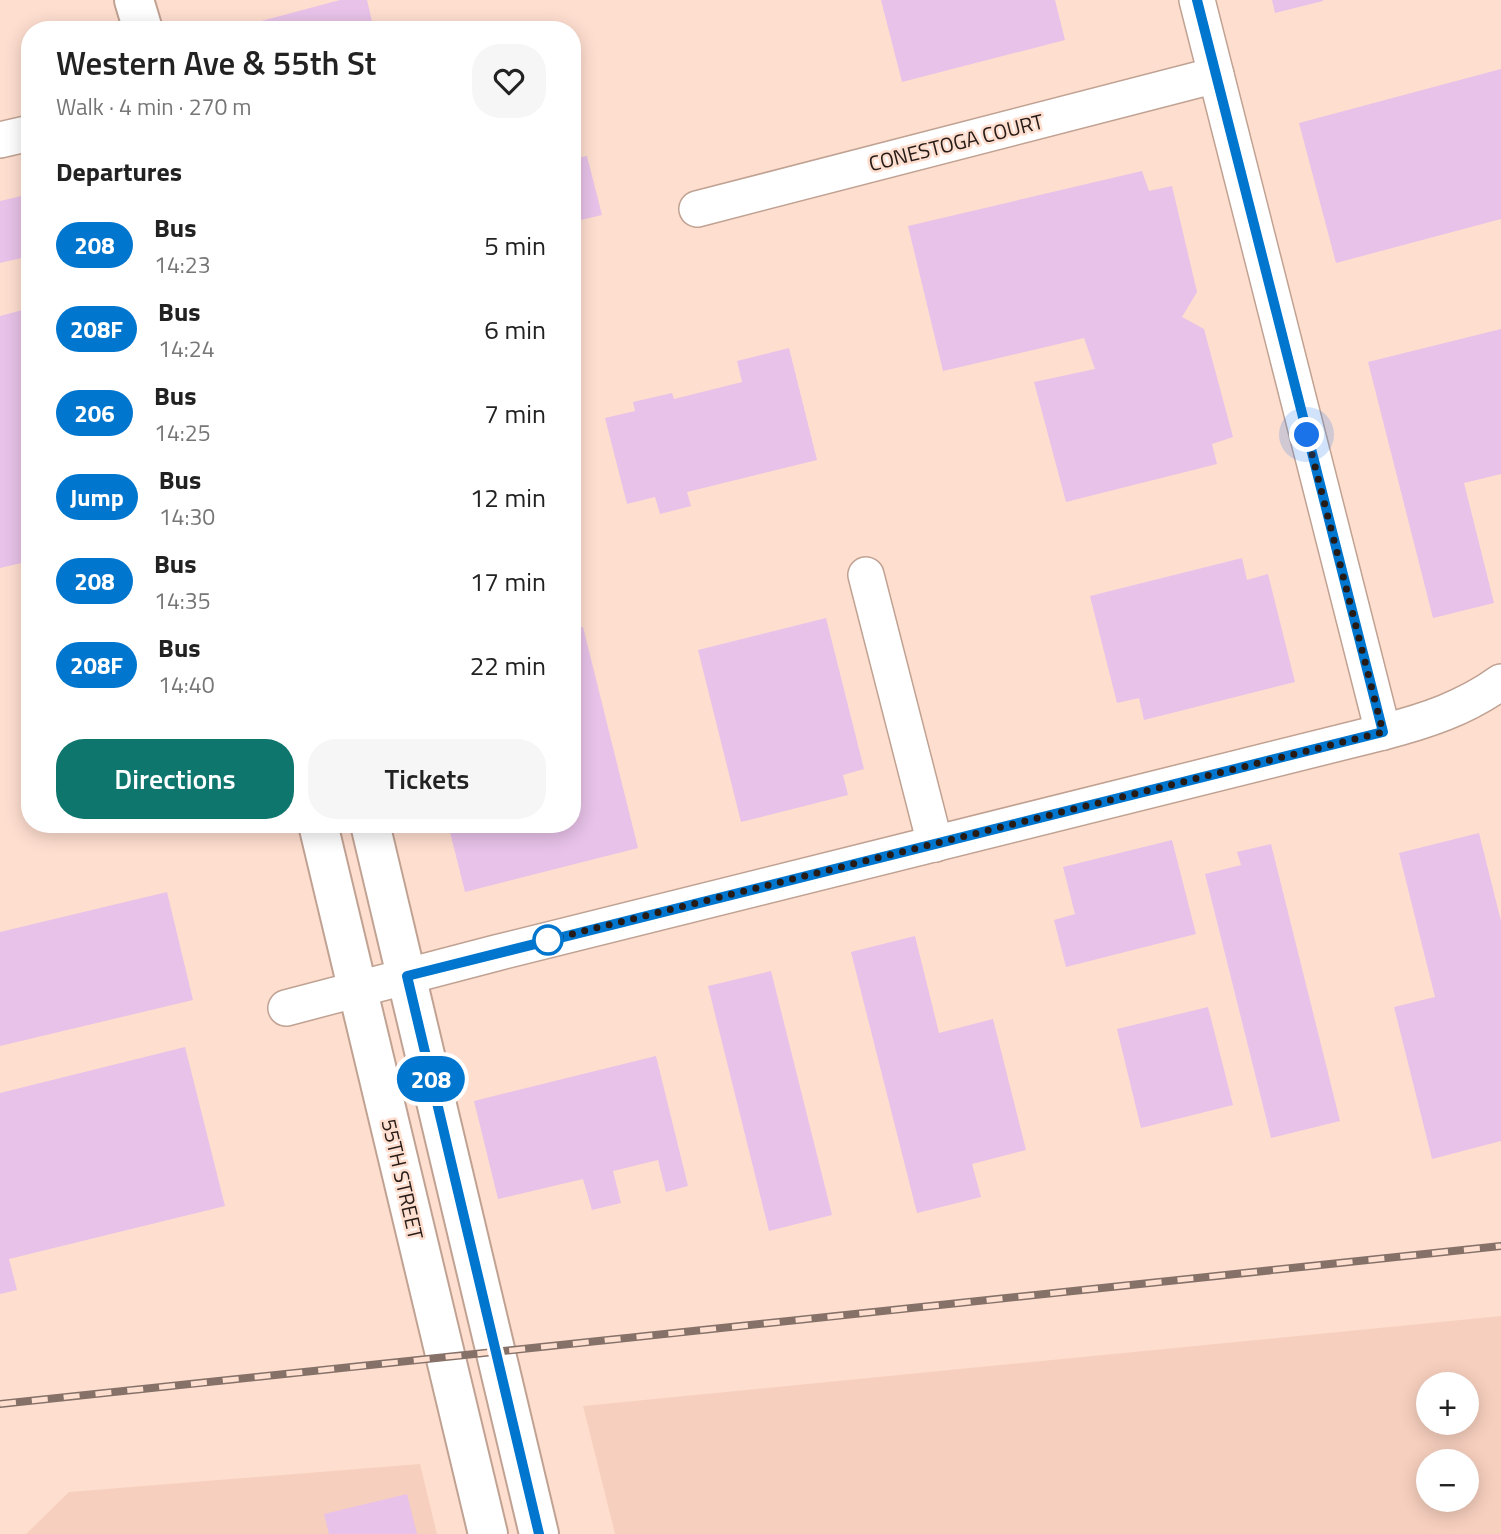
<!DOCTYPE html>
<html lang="en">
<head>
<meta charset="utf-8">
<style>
	body { margin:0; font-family:"Titillium Web",sans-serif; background:#f6f6f6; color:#222; height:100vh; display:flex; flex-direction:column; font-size:26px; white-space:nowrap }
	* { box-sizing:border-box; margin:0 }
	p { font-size:23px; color:#767676 }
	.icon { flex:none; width:38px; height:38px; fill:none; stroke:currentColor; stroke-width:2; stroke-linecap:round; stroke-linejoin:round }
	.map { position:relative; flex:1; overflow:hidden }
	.details { position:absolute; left:21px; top:21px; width:560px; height:812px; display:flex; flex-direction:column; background:#fff; border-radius:28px; box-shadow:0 4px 18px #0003 }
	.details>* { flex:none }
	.badge { padding:0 14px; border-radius:23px; font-size:24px; line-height:46px }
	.fabs { position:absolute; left:1416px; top:1372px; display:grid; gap:14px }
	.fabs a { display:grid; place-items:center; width:63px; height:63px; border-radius:50%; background:#fff; box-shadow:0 4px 18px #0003; font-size:35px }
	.you { position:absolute; width:35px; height:35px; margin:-18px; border:5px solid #fff; border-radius:50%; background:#1a73e8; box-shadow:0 0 0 10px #1a73e833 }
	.map>.badge { position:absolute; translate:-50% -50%; box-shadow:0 0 0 4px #fff }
	h2 { padding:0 35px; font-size:26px; line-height:63px }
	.round { display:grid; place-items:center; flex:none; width:74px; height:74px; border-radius:28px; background:#f6f6f6 }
	.overview { display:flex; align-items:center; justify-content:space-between; height:119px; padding:0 35px }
	h1 { font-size:33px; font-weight:600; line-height:52px }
	.cta { display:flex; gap:14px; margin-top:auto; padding:14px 35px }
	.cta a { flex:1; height:80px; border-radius:28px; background:#0f766e; color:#fff; font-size:28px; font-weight:600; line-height:80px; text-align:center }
	.cta a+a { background:#f6f6f6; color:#222 }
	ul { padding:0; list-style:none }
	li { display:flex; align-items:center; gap:21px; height:84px; padding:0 35px }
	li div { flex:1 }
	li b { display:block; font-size:26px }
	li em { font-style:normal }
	li .badge { min-width:77px; font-weight:700; text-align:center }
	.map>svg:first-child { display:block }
</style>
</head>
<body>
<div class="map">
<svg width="1501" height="1534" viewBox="0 0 1501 1534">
	<rect width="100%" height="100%" fill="#fedecf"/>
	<!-- built -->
	<g fill="#f7cfbe" fill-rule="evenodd">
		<path d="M1501 1316V1534H615L583 1406ZM1428 1384H1466V1423H1428ZM1428 1461H1466V1500H1428Z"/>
		<polygon points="420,1464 437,1534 26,1534 69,1492"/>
	</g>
	<!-- building -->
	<g fill="#e8c2e9">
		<polygon points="340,0 367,0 374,30 228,30"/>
		<polygon points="881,0 1055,0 1065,40 902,82"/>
		<polygon points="1272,0 1323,0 1323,1 1275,13"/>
		<polygon points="1501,69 1501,219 1336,263 1299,123"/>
		<polygon points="587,156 602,215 572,222 572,159"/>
		<polygon points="1142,171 1149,191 1172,186 1197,292 1182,317 1204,329 1233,437 1212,444 1217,464 1066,502 1034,382 1095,369 1084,338 943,371 908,226"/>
		<polygon points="30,194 30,256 0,263 0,201"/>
		<polygon points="30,308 30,561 0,568 0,316"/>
		<polygon points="1501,329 1501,474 1464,483 1494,603 1433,618 1368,362"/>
		<polygon points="789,348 817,460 687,492 691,506 660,514 655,497 627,504 605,418 635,411 633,402 672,393 674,399 742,382 737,361"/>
		<polygon points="1242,558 1247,580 1268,574 1295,682 1144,720 1139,698 1117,703 1090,596"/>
		<polygon points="826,618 864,769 843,775 848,795 741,822 698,650"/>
		<polygon points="583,627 638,848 465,892 448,824 572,824 572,629"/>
		<polygon points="30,678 30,714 29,714 21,680"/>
		<polygon points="1479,833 1501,921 1501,1141 1432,1159 1394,1007 1435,997 1399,853"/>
		<polygon points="1172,840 1196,934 1066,967 1054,920 1075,914 1063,867"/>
		<polygon points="1271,844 1340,1121 1271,1138 1205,874 1241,865 1237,852"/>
		<polygon points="167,892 193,1000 0,1046 0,932"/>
		<polygon points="915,936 939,1033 993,1019 1026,1150 972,1164 981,1197 917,1213 851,952"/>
		<polygon points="771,971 832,1215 769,1231 708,986"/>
		<polygon points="1208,1007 1233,1105 1141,1128 1117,1029"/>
		<polygon points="185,1047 225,1206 9,1259 17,1290 0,1294 0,1093"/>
		<polygon points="656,1056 688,1186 666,1192 658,1160 613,1171 621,1203 592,1210 583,1179 498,1199 474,1101"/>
		<polygon points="407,1494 417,1534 329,1534 324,1514"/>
	</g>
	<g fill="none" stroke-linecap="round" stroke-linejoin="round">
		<defs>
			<g id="minor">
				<polyline points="1197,0 1383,732"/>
				<polyline points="0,140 30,133"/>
				<polyline points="697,209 1216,75"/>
				<polyline points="866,575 935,844"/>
				<path d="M286 1008 496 953 1383 732C1426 721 1465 708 1501 682"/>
			</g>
			<g id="major">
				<polyline points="134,0 143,30"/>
				<polyline points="318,824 488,1534"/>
				<polyline points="370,824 539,1534"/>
			</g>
		</defs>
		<!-- minor casing -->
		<use href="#minor" stroke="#c0a293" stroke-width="38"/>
		<!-- major casing -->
		<use href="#major" stroke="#c0a293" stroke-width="42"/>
		<!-- minor -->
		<use href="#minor" stroke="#fff" stroke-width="35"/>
		<!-- major -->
		<use href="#major" stroke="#fff" stroke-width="38"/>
		<defs>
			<polyline id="rail" points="0,1404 1501,1246"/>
		</defs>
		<!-- rail casing -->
		<use href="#rail" stroke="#857168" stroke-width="8"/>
		<!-- rail -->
		<use href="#rail" stroke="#fedecf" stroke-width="5" stroke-dasharray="16" stroke-linecap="butt"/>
	</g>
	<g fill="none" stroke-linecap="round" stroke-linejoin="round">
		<defs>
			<polyline id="line" points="539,1534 407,976 1383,732 1197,0"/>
		</defs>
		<!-- line casing -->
		<use href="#line" stroke="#fff" stroke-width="16"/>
		<!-- line -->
		<use href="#line" stroke="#0076ce" stroke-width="10"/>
		<!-- walk -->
		<polyline stroke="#261b16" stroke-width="7" stroke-dasharray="0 12.6" points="548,940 1383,732 1307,435"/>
	</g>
	<!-- markers -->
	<circle fill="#fff" stroke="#0076ce" stroke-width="3.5" cx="548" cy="940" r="14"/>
	<g text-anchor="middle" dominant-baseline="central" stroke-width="5" stroke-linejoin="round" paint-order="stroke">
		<!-- street labels -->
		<g font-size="21" fill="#261b16" stroke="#fedecf">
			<text transform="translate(956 142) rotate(-14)">CONESTOGA COURT</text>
			<text transform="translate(403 1179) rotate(77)">55TH STREET</text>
		</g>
	</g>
</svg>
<div class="fabs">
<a>+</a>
<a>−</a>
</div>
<div class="you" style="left:1307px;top:435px"></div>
<b class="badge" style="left:431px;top:1079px;background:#0076ce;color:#fff">208</b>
<section class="details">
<div class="overview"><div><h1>Western Ave &amp; 55th St</h1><p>Walk · 4 min · 270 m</p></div><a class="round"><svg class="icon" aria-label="heart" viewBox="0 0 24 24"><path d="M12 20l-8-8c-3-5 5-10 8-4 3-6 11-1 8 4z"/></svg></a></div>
<h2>Departures</h2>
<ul>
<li><span class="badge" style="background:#0076ce;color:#fff">208</span><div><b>Bus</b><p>14:23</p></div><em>5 min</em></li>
<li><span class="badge" style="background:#0076ce;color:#fff">208F</span><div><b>Bus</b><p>14:24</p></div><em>6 min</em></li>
<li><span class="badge" style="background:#0076ce;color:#fff">206</span><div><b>Bus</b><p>14:25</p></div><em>7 min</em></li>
<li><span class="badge" style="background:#0076ce;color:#fff">Jump</span><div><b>Bus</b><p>14:30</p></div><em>12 min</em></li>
<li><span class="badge" style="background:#0076ce;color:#fff">208</span><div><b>Bus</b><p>14:35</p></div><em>17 min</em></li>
<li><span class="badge" style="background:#0076ce;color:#fff">208F</span><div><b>Bus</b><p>14:40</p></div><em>22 min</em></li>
</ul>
<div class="cta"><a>Directions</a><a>Tickets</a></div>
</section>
</div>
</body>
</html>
